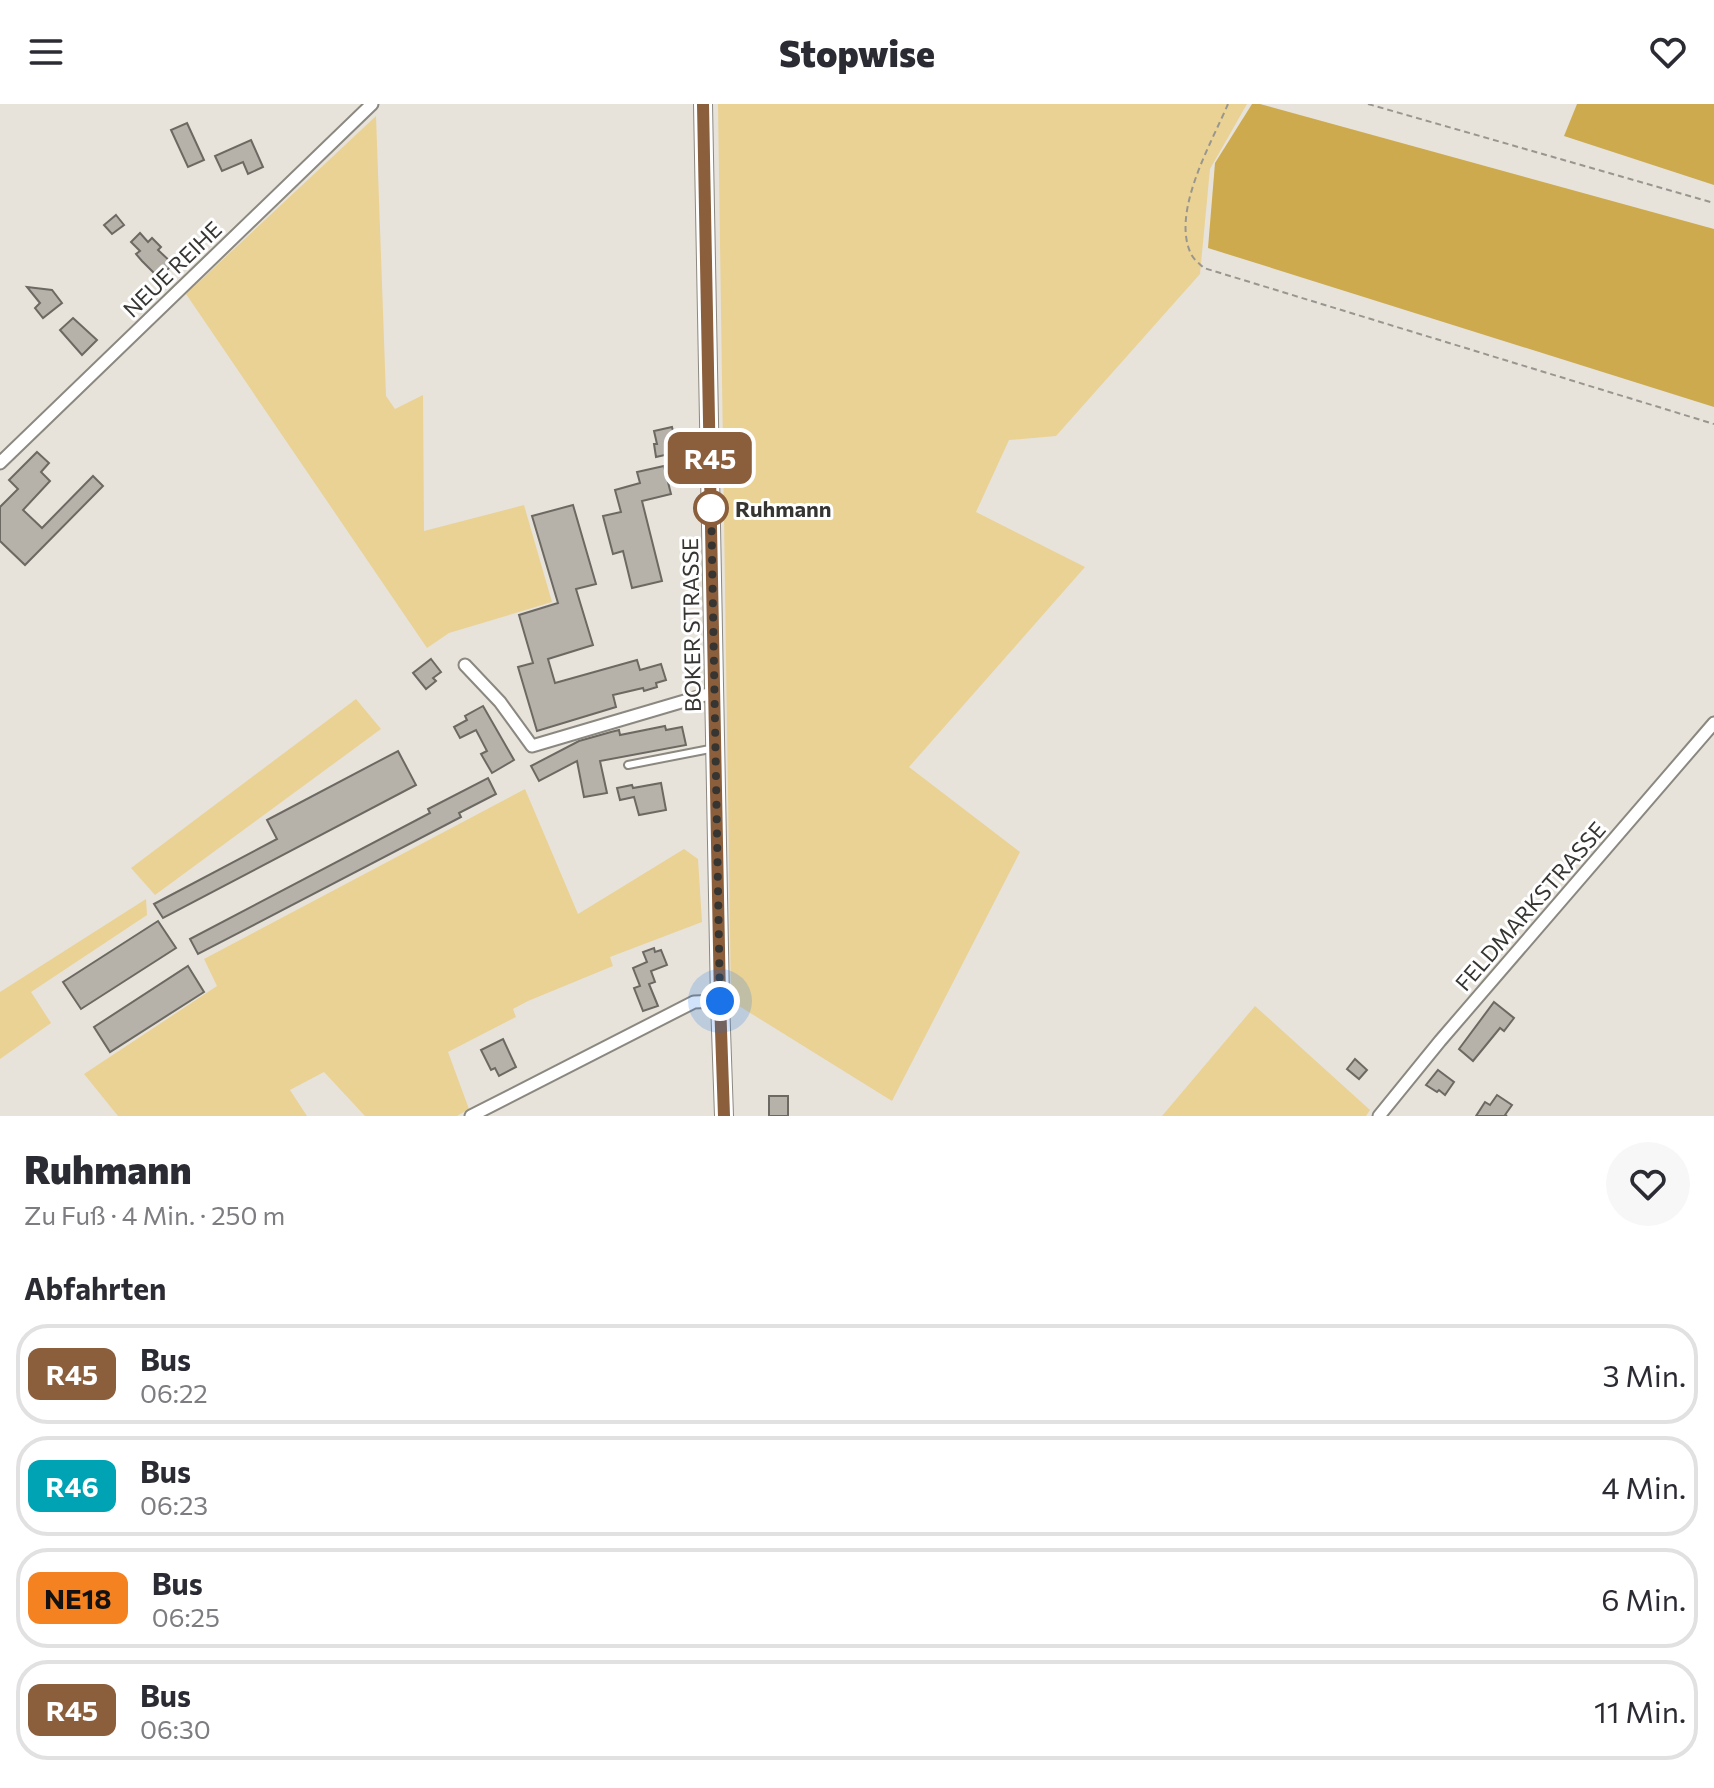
<!DOCTYPE html>
<html lang="de">
<head>
<meta charset="utf-8">
<style>
	body { margin:0; font-family:Commissioner,sans-serif; background:#f7f7f7; color:#2b2b33; height:100vh; display:flex; flex-direction:column; font-size:30px; white-space:nowrap }
	* { box-sizing:border-box; margin:0 }
	p { font-size:26px; color:#7c7c81 }
	.icon { flex:none; width:44px; height:44px; fill:none; stroke:currentColor; stroke-width:2; stroke-linecap:round; stroke-linejoin:round }
	.map { position:relative; height:1012px; overflow:hidden }
	.sheet { display:flex; flex-direction:column; background:#fff; flex:1 }
	.sheet>* { flex:none }
	.badge { padding:0 16px; border-radius:12px; font-size:28px; line-height:52px }
	.you { position:absolute; width:40px; height:40px; margin:-20px; border:6px solid #fff; border-radius:50%; background:#1a73e8; box-shadow:0 0 0 12px #1a73e833 }
	.map>.badge { position:absolute; translate:-50% -50%; box-shadow:0 0 0 4px #fff }
	h2 { padding:0 24px; font-size:30px; line-height:72px }
	.round { display:grid; place-items:center; flex:none; width:84px; height:84px; border-radius:42px; background:#f7f7f7 }
	.headline { display:flex; align-items:center; justify-content:space-between; height:136px; padding:0 24px }
	h1 { font-size:38px; font-weight:800; line-height:60px }
	ul { padding:0; list-style:none }
	li { display:flex; align-items:center; gap:24px; height:100px; margin:0 16px 12px; padding:0 8px; border:4px solid #e1e1e2; border-radius:32px }
	li div { flex:1 }
	li b { display:block; font-size:30px }
	li em { font-style:normal }
	li .badge { min-width:88px; font-weight:700; text-align:center }
	header { display:flex; justify-content:space-between; align-items:center; height:104px; padding:0 24px; background:#fff; font-size:36px; font-weight:800 }
	.map>svg:first-child { display:block }
</style>
</head>
<body>
<header><svg class="icon" aria-label="menu" viewBox="0 0 24 24"><path d="M4 6h16M4 12h16M4 18h16"/></svg>Stopwise<svg class="icon" aria-label="heart" viewBox="0 0 24 24"><path d="M12 20l-8-8c-3-5 5-10 8-4 3-6 11-1 8 4z"/></svg></header>
<div class="map">
<svg width="1714" height="1012" viewBox="0 0 1714 1012">
	<rect width="100%" height="100%" fill="#e7e3db"/>
	<!-- green -->
	<g fill="#ead295">
		<polygon points="718,0 1247,0 1210,65 1200,170 1056,332 1009,336 976,408 1085,463 909,663 1020,748 892,997 731,897"/>
		<polygon points="376,12 386,292 395,305 423,291 424,427 524,401 552,498 449,529 427,544 186,190"/>
		<polygon points="356,595 381,625 155,791 131,764"/>
		<polygon points="525,685 578,810 684,745 698,755 702,818 610,853 613,862 528,897 513,905 516,913 448,948 469,1005 457,1012 365,1012 324,968 290,986 307,1012 118,1012 84,970 217,882 204,855"/>
		<polygon points="146,795 147,811 31,888 51,919 0,955 0,888"/>
		<polygon points="1255,902 1370,1006 1366,1012 1162,1012"/>
	</g>
	<!-- water -->
	<g fill="#cdaa4e">
		<polygon points="1252,0 1260,0 1714,125 1714,303 1208,144 1215,59"/>
		<polygon points="1577,0 1714,0 1714,81 1564,32"/>
	</g>
	<!-- building -->
	<g fill="#b6b2aa" stroke="#6c6962" stroke-width="2">
		<polygon points="187,19 204,56 188,63 171,26"/>
		<polygon points="251,36 263,63 248,70 243,58 222,67 215,52"/>
		<polygon points="116,111 124,121 112,130 104,121"/>
		<polygon points="140,129 148,138 152,134 161,143 158,146 173,160 159,174 142,157 136,150 140,147 131,138"/>
		<polygon points="27,183 52,186 62,199 43,214 35,204 40,199"/>
		<polygon points="73,214 97,236 82,251 60,226"/>
		<polygon points="672,323 678,348 656,353 654,340 657,340 654,327"/>
		<polygon points="37,348 49,359 41,368 50,377 23,406 42,424 93,372 103,382 25,461 0,437 0,403 18,385 9,376"/>
		<polygon points="664,362 671,390 642,397 662,477 632,484 623,447 613,450 603,412 621,408 615,386 640,379 637,368"/>
		<polygon points="573,401 596,480 576,485 593,541 548,555 555,579 637,556 640,566 661,560 666,576 656,579 657,583 644,587 643,584 613,591 616,603 537,627 518,563 533,559 519,511 558,499 532,412"/>
		<polygon points="431,555 441,568 433,574 436,577 426,585 413,569"/>
		<polygon points="483,602 514,656 492,669 481,650 487,647 476,626 460,634 454,623 467,616 465,612"/>
		<polygon points="665,622 666,626 682,623 686,641 600,657 607,689 584,693 577,657 539,677 531,662 579,637 611,628 619,626 620,631"/>
		<polygon points="398,647 416,681 163,814 154,800 277,735 267,716"/>
		<polygon points="488,674 496,690 459,709 461,713 198,850 190,835 430,709 428,705"/>
		<polygon points="661,679 666,706 639,711 634,693 620,696 617,684 632,681 633,684"/>
		<polygon points="158,817 176,844 81,905 63,878"/>
		<polygon points="654,844 655,848 661,846 667,861 651,867 655,878 649,880 658,902 643,907 634,884 640,882 633,864 647,858 643,848"/>
		<polygon points="188,862 204,888 110,948 94,923"/>
		<polygon points="1494,898 1514,914 1504,927 1500,924 1473,957 1459,945"/>
		<polygon points="503,935 516,963 499,972 495,964 491,966 481,946"/>
		<polygon points="1355,955 1367,966 1359,975 1347,965"/>
		<polygon points="1438,966 1454,978 1445,991 1439,986 1437,988 1426,981"/>
		<polygon points="1497,991 1512,1001 1505,1011 1507,1012 1476,1012 1485,998 1490,1001"/>
		<rect x="769" y="992" width="19" height="20"/>
	</g>
	<g fill="none" stroke-linecap="round" stroke-linejoin="round">
		<defs>
			<polyline id="service" points="628,661 715,644"/>
			<g id="minor">
				<polyline points="0,359 372,0"/>
				<polyline points="465,561 500,598 532,642 715,588"/>
				<polyline points="471,1012 694,898 720,897"/>
				<polyline points="1379,1012 1440,937 1714,619"/>
			</g>
			<polyline id="secondary" points="703,0 720,897 724,1012"/>
		</defs>
		<!-- service casing -->
		<use href="#service" stroke="#8b8880" stroke-width="10"/>
		<!-- minor casing -->
		<use href="#minor" stroke="#8b8880" stroke-width="15"/>
		<!-- secondary casing -->
		<use href="#secondary" stroke="#8b8880" stroke-width="20"/>
		<!-- path -->
		<g stroke="#999690" stroke-width="2" stroke-dasharray="6 4" stroke-linecap="butt">
			<path d="M1228 0C1211 40 1171 108 1191 150 1194 156 1200 160 1204 164L1714 320"/>
			<polyline points="1368,0 1714,99"/>
		</g>
		<!-- service -->
		<use href="#service" stroke="#fff" stroke-width="6"/>
		<!-- minor -->
		<use href="#minor" stroke="#fff" stroke-width="11"/>
		<!-- secondary -->
		<use href="#secondary" stroke="#fff" stroke-width="16"/>
	</g>
	<g fill="none" stroke-linecap="round" stroke-linejoin="round">
		<defs>
			<polyline id="line" points="703,0 720,897 724,1012"/>
		</defs>
		<!-- line casing -->
		<use href="#line" stroke="#fff" stroke-width="18"/>
		<!-- line -->
		<use href="#line" stroke="#8b5e3c" stroke-width="12"/>
		<!-- walk -->
		<polyline stroke="#373532" stroke-width="8" stroke-dasharray="0 14.4" points="711,404 711,394 720,897"/>
	</g>
	<!-- markers -->
	<circle fill="#fff" stroke="#8b5e3c" stroke-width="4" cx="711" cy="404" r="16"/>
	<g text-anchor="middle" dominant-baseline="central" stroke-width="6" stroke-linejoin="round" paint-order="stroke">
		<!-- street labels -->
		<g font-size="22" fill="#373532" stroke="#fff">
			<text transform="translate(172 165) rotate(-44)">NEUE REIHE</text>
			<text transform="translate(691 521) rotate(-91)">BOKER STRASSE</text>
			<text transform="translate(1530 802) rotate(-49)">FELDMARKSTRASSE</text>
		</g>
		<!-- stop labels -->
		<g font-size="22" font-weight="bold" fill="#373532" stroke="#fff" text-anchor="start">
			<text x="735" y="404">Ruhmann</text>
		</g>
	</g>
</svg>
<div class="you" style="left:720px;top:897px"></div>
<b class="badge" style="left:710px;top:354px;background:#8b5e3c;color:#fff">R45</b>
</div>
<section class="sheet">
<div class="headline"><div><h1>Ruhmann</h1><p>Zu Fuß · 4 Min. · 250 m</p></div><a class="round"><svg class="icon" aria-label="heart" viewBox="0 0 24 24"><path d="M12 20l-8-8c-3-5 5-10 8-4 3-6 11-1 8 4z"/></svg></a></div>
<h2>Abfahrten</h2>
<ul>
<li><span class="badge" style="background:#8b5e3c;color:#fff">R45</span><div><b>Bus</b><p>06:22</p></div><em>3 Min.</em></li>
<li><span class="badge" style="background:#00a3b4;color:#fff">R46</span><div><b>Bus</b><p>06:23</p></div><em>4 Min.</em></li>
<li><span class="badge" style="background:#f58220;color:#111">NE18</span><div><b>Bus</b><p>06:25</p></div><em>6 Min.</em></li>
<li><span class="badge" style="background:#8b5e3c;color:#fff">R45</span><div><b>Bus</b><p>06:30</p></div><em>11 Min.</em></li>
</ul>
</section>
</body>
</html>
